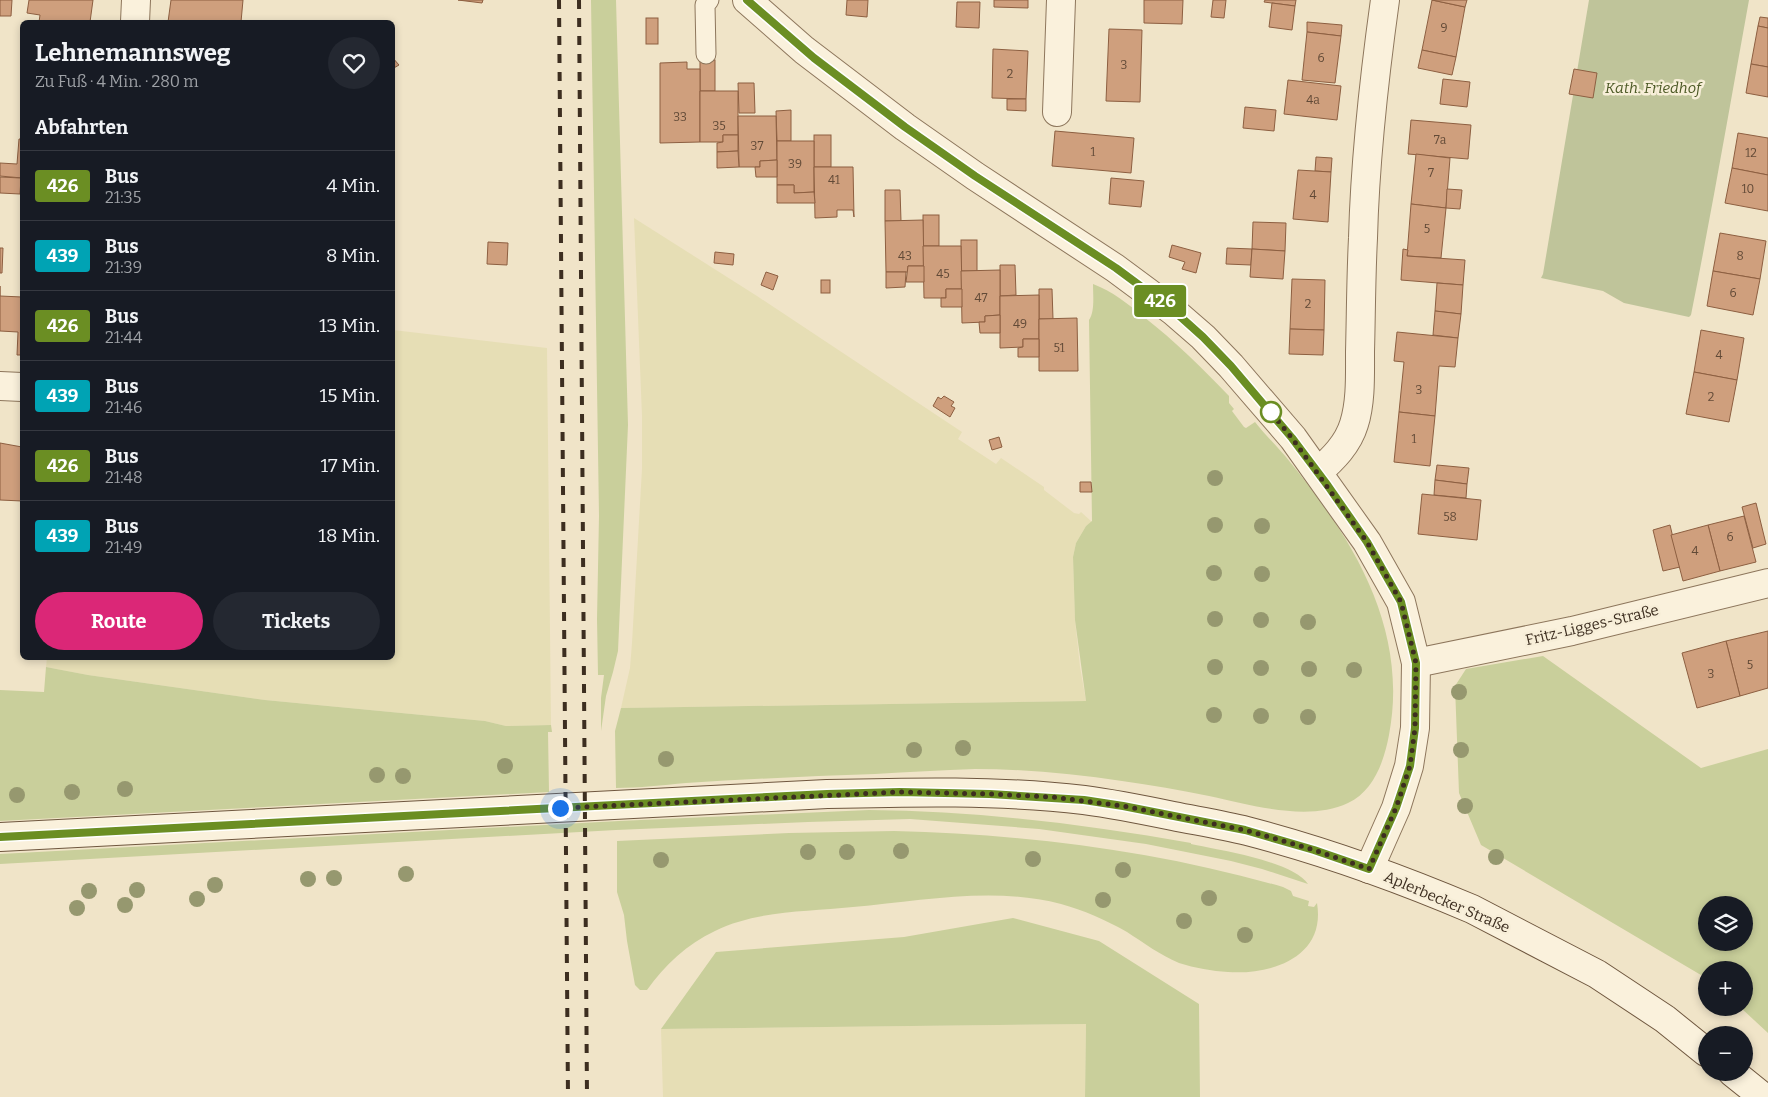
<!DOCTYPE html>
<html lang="de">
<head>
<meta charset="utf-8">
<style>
	body { margin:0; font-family:Bitter,serif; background:#242831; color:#f1f3f6; height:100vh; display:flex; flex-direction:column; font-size:19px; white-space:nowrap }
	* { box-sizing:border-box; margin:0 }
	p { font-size:16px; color:#9ea1a6 }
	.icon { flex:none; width:28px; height:28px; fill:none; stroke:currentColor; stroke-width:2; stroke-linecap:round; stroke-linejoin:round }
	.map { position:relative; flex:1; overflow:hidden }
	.sheet { position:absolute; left:20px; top:20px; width:375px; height:640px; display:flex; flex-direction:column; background:#171b24; border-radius:8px; box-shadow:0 2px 8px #0003 }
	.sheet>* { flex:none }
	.badge { padding:0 10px; border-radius:4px; font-size:18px; line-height:32px }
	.tools { position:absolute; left:1698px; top:896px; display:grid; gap:10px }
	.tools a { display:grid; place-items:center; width:55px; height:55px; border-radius:50%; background:#171b24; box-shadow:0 2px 8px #0003; font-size:25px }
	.you { position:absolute; width:25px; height:25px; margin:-12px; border:4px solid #fff; border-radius:50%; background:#1a73e8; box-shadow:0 0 0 8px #1a73e833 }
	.map>.badge { position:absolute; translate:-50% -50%; box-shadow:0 0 0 2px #fff }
	h2 { padding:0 15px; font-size:19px; line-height:45px }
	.round { display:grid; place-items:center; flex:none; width:52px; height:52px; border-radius:26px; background:#242831 }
	.summary { display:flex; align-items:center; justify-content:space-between; height:85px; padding:0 15px }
	h1 { font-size:24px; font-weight:700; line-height:38px }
	.button { display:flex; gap:10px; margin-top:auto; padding:10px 15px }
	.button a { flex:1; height:58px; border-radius:30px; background:#db2777; color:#fff; font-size:20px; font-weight:700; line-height:58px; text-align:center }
	.button a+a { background:#242831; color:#f1f3f6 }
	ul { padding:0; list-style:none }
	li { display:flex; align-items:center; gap:15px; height:70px; padding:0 15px; border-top:1px solid #363941 }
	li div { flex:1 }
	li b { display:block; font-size:19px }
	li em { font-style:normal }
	li .badge { min-width:55px; font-weight:700; text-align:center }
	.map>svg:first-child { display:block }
</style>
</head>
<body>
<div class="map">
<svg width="1768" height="1097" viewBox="0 0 1768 1097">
	<rect width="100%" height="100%" fill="#f0e4c8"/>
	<!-- farmland -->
	<g fill="#e6deb5">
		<polygon points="634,218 757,296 962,432 958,439 996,464 1001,458 1044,487 1044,490 1074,513 1079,514 1081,512 1092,522 1086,526 1076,543 1073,557 1075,620 1080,667 1086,701 621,708 630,668 632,643 642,469 642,416"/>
		<polygon points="393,330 547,348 551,725 506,726 485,721 265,700 88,675 46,667 47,658 392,658"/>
		<polygon points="1086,1024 1085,1097 663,1097 661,1029"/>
	</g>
	<!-- green -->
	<g fill="#c9cf9b" fill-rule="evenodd">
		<polygon points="591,0 616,0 628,425 618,651 613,672 606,696 601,731 601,698 604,675 598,675 597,619 599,516"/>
		<path d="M1093 284C1112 291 1128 304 1144 317 1175 341 1202 368 1229 396V403L1234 409 1232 411 1244 427 1246 428 1255 422C1266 436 1279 448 1290 462 1354 540 1409 630 1389 735 1384 761 1374 791 1348 803 1308 822 1250 805 1209 796 1180 790 1151 785 1122 781 1074 774 1023 769 975 769 942 770 908 772 875 774 812 776 749 779 686 783 663 785 639 788 616 788L615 731 621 708 1086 701 1075 620 1073 557 1076 543 1086 526 1092 521 1089 320C1095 312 1093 295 1093 284Z"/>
		<path d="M1543 656 1701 768 1768 749V1033L1741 1008H1744V970H1706V978L1481 845 1459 793 1455 686 1466 669ZM1706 905H1744V942H1706Z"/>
		<polygon points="46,667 88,675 265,700 485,721 506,726 551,725 552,732 548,732 549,792 0,821 0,690 44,692"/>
		<path d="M869 810C977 811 1084 824 1191 843V844C1219 850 1293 861 1308 884L1262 869 1231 861 1146 844 1039 829 910 819 808 822 616 830 0 864V854L619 821Z"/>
		<path d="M894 831C1025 834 1158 851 1283 887L1291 891 1293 896 1309 901 1308 906 1314 907 1317 903C1326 957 1272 975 1228 972 1212 971 1195 968 1179 963 1160 955 1144 943 1127 932 1106 920 1083 910 1061 904 993 886 921 901 853 907 807 912 757 910 715 931 687 944 665 965 647 990H640L635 985 627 941 624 915 617 892V841L789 833Z"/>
		<polygon points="1013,918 1099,941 1199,1004 1200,1097 1085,1097 1086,1024 661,1029 716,952 904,937"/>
	</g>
	<!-- cemetery -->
	<path fill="#bfc49a" d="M1589 0H1749C1730 105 1712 210 1691 315L1689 317 1624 303 1603 291 1541 278 1543 274Z"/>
	<!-- building -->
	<g fill="#cf9f7d" stroke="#8d5f41">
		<polygon points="0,0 12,0 11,16 0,16"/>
		<polygon points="29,0 93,0 90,22 39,22 40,15 27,13"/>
		<polygon points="171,0 243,0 241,22 168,22"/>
		<polygon points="458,0 483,0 482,3"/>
		<polygon points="847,0 868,0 867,17 846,15"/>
		<polygon points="994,0 1028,0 1028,8 994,7"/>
		<polygon points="1144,0 1183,0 1182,24 1144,23"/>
		<polygon points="1213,0 1226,0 1224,18 1211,17"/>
		<polygon points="1265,0 1296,0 1295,6 1264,2"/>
		<polygon points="1432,0 1465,7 1456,57 1422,50"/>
		<polygon points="1432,0 1467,0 1465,7"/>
		<polygon points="957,2 980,2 979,28 956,27"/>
		<polygon points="1272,3 1295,6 1292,30 1269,27"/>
		<polygon points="1760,17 1768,18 1768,28 1758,26"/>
		<rect x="646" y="18" width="12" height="26"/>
		<polygon points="1307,22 1342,25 1341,36 1307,32"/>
		<polygon points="1758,26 1768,28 1768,67 1751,64"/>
		<polygon points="1109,29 1142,30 1140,102 1106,101"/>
		<polygon points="1307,32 1341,36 1335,83 1302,80"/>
		<polygon points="993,49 1028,51 1026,99 992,98"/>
		<polygon points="1422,50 1456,57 1452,75 1418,68"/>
		<polygon points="392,57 399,65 392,69"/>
		<rect x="700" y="60" width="15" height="31"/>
		<polygon points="687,62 687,69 700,69 700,142 660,143 660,63"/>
		<polygon points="1751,64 1768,67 1768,97 1746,93"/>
		<polygon points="1574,69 1597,73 1593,98 1569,94"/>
		<polygon points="1443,79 1470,82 1467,107 1440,104"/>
		<polygon points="1288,80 1341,86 1337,120 1284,114"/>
		<polygon points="738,83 754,83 755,113 739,113"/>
		<polygon points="700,91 738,91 738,135 723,135 723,142 700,142"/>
		<polygon points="1007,99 1026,99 1026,111 1007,110"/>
		<polygon points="1245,107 1276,110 1274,131 1243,128"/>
		<polygon points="791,110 791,141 777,141 776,111"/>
		<polygon points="738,116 776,116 777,160 760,161 760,167 739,167"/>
		<polygon points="1411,120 1471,125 1468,159 1408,154"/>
		<polygon points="1055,131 1134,138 1131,173 1052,166"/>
		<polygon points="1738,133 1768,138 1768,175 1732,168"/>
		<polygon points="723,135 738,135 738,151 717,152 717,143 723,142"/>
		<rect x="814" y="135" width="17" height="32"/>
		<polygon points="19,139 22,139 22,178 0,176 0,163 17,164"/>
		<polygon points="777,141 814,141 814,192 794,193 794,185 777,185"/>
		<polygon points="738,151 739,167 717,168 717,152"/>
		<polygon points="1416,154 1450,158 1446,208 1411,204"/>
		<polygon points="1316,157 1332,158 1331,172 1315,171"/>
		<polygon points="777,160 777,177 756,177 755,167 760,167 760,161"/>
		<polygon points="814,167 853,167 854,217 853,210 837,210 837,217 815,218"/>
		<polygon points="1732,168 1768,175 1768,211 1725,203"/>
		<polygon points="1298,170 1331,172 1328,222 1293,219"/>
		<polygon points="0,177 21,178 20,194 0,193"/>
		<polygon points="1111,178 1144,181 1141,207 1109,204"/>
		<polygon points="777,185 794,185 794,193 814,192 815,203 777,203"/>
		<polygon points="1447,189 1462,190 1460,209 1446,208"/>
		<polygon points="885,190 900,190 901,221 885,221"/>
		<polygon points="1411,204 1446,208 1441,258 1407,256"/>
		<rect x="923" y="215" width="16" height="31"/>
		<polygon points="923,220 924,266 908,266 908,272 886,272 885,221"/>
		<polygon points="1253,222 1286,223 1285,251 1252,249"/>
		<polygon points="1720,233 1766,241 1760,279 1713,271"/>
		<rect x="961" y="240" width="16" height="31"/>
		<polygon points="488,242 508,243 507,265 487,264"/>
		<polygon points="1172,245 1201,253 1196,273 1182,269 1185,262 1169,257"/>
		<polygon points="923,246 961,246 962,289 946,289 946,298 924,298"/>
		<polygon points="0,248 3,248 2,273 0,273"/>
		<polygon points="1227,248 1252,249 1251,265 1226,264"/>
		<polygon points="1252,249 1285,251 1283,279 1250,277"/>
		<polygon points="1403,249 1408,250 1407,256 1465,260 1463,285 1401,280"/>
		<polygon points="715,252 734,254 733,265 714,263"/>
		<polygon points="1000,265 1015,265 1016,295 1000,296"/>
		<polygon points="908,266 924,266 924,282 906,282"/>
		<polygon points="1000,270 1000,315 985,316 985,322 962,323 961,271"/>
		<polygon points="1713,271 1760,279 1753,315 1707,306"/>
		<polygon points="766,272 778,276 773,290 761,285"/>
		<polygon points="886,272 906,272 905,287 886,288"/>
		<polygon points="1292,279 1325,280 1324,330 1290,329"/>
		<rect x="821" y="280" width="9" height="13"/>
		<polygon points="1437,283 1463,285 1461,314 1435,311"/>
		<polygon points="0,286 0,296 22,297 22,355 17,355 18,332 0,331"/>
		<polygon points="946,289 962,289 962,307 941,307 941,298 946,298"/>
		<polygon points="1039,289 1052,289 1053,319 1039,319"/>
		<polygon points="1039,295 1039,339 1023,339 1023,347 1000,348 1000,296"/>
		<polygon points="1435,311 1461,314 1458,338 1433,335"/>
		<polygon points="1000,315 1000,333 980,333 979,322 985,322 985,316"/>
		<polygon points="1077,318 1078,371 1039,371 1039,319"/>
		<polygon points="1290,329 1324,330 1323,355 1289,354"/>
		<polygon points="1701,330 1744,338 1737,380 1694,372"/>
		<polygon points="1397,332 1458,338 1455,367 1439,366 1435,416 1399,412 1404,362 1394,361"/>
		<polygon points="1023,339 1039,339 1039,357 1018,357 1018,348 1023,347"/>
		<polygon points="1694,372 1737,380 1729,422 1686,414"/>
		<polygon points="944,396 954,402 951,406 955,408 950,417 933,406 938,397 941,399"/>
		<polygon points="1399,412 1435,416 1430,466 1394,462"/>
		<polygon points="999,437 1002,447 992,450 989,440"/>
		<polygon points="0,443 22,447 22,501 0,500"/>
		<polygon points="1437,465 1469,468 1467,484 1435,480"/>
		<polygon points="1435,480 1467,484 1466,498 1434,495"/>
		<polygon points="1080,482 1091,482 1092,492 1080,492"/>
		<polygon points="1422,494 1481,500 1477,540 1418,534"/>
		<polygon points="1756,503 1766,544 1753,548 1742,507"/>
		<polygon points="1744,516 1756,562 1720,571 1708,525"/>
		<polygon points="1670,525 1680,567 1663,571 1653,530"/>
		<polygon points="1708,525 1720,571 1683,581 1671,535"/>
		<polygon points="1768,631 1768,688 1740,696 1726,641"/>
		<polygon points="1726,641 1740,696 1697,708 1682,653"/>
	</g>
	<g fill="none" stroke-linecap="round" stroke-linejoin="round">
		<defs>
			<polyline id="lane" points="706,54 705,5 709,0"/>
			<g id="street">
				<polyline points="747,0 804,50 905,127 975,176 1115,268 1173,311 1203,337 1231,366 1293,438 1367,542 1401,602 1416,663 1415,728 1409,766 1396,808 1369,869"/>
				<polyline points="135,22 136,0"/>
				<polyline points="1057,112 1061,0"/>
				<polyline points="0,386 22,387"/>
				<path d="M1318 472C1333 459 1348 444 1354 424 1361 402 1360 375 1360 352 1361 314 1361 276 1363 238 1365 159 1374 79 1385 0"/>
				<polyline points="1416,663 1572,631 1768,583"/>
			</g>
			<g id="secondary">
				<path d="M0 837 827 794C912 792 999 790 1084 800 1114 804 1144 810 1173 816 1198 821 1223 825 1247 831 1324 851 1399 878 1472 909L1597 974 1665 1019 1706 1052"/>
				<polyline points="1732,1072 1763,1097"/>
			</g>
		</defs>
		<!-- lane casing -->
		<use href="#lane" stroke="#8d765c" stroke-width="21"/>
		<!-- street casing -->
		<use href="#street" stroke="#8d765c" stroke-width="30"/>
		<!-- secondary casing -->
		<use href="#secondary" stroke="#6f573f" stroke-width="30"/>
		<!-- lane -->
		<use href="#lane" stroke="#faf1dc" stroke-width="19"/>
		<!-- street -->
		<use href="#street" stroke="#faf1dc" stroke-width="28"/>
		<!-- secondary -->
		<use href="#secondary" stroke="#faf1dc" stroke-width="28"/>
		<!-- rail -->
		<g stroke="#3d2e20" stroke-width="4" stroke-dasharray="9 9" stroke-linecap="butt">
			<polyline points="559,0 568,1097"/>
			<polyline points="579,0 587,1097"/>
		</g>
	</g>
	<!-- trees -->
	<g fill="#96986f">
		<circle cx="1215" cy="478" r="8"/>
		<circle cx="1215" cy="525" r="8"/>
		<circle cx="1262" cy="526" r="8"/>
		<circle cx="1214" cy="573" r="8"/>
		<circle cx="1262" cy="574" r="8"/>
		<circle cx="1215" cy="619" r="8"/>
		<circle cx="1261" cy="620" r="8"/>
		<circle cx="1308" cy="622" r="8"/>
		<circle cx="1215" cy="667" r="8"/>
		<circle cx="1261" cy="668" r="8"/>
		<circle cx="1309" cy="669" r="8"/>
		<circle cx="1354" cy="670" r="8"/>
		<circle cx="1459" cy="692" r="8"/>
		<circle cx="1214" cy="715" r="8"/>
		<circle cx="1261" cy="716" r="8"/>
		<circle cx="1308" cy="717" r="8"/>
		<circle cx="963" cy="748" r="8"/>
		<circle cx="914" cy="750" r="8"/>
		<circle cx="1461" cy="750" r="8"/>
		<circle cx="666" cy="759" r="8"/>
		<circle cx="505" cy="766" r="8"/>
		<circle cx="377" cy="775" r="8"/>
		<circle cx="403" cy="776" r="8"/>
		<circle cx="125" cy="789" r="8"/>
		<circle cx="72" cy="792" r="8"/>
		<circle cx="17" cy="795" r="8"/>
		<circle cx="1465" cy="806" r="8"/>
		<circle cx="901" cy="851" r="8"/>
		<circle cx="808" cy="852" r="8"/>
		<circle cx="847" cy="852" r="8"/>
		<circle cx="1496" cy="857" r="8"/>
		<circle cx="1033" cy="859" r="8"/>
		<circle cx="661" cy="860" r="8"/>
		<circle cx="1123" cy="870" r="8"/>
		<circle cx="406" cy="874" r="8"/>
		<circle cx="334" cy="878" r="8"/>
		<circle cx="308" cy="879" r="8"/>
		<circle cx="215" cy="885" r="8"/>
		<circle cx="137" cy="890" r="8"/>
		<circle cx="89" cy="891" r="8"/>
		<circle cx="1209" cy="898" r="8"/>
		<circle cx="197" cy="899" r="8"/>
		<circle cx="1103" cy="900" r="8"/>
		<circle cx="125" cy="905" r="8"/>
		<circle cx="77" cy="908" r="8"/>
		<circle cx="1184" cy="921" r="8"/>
		<circle cx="1245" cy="935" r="8"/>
	</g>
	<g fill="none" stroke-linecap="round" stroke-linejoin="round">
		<defs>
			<polyline id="line" points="0,837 827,794 900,792 990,794 1084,800 1123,806 1245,830 1314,850 1369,869 1396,808 1410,766 1415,728 1416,663 1401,602 1367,542 1328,486 1292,438 1231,366 1203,337 1174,311 1116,268 975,176 905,127 814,58 747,0"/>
		</defs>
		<!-- line casing -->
		<use href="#line" stroke="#fff" stroke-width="11"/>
		<!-- line -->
		<use href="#line" stroke="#6b8e23" stroke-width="8"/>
		<!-- walk -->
		<polyline stroke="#3d2e20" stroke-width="5" stroke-dasharray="0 9" points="560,808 900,792 990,794 1052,797 1123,806 1245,830 1314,850 1369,869 1396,808 1410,766 1415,728 1416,663 1401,602 1367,542 1292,438 1268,409 1271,412"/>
	</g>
	<!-- markers -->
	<circle fill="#fff" stroke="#6b8e23" stroke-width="2.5" cx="1271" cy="412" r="10"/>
	<g text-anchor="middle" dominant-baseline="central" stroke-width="5" stroke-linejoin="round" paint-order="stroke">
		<!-- number labels -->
		<g font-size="12" fill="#624a37">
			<text x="1444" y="28">9</text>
			<text x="1321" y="58">6</text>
			<text x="1124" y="65">3</text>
			<text x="1010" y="74">2</text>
			<text x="1313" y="100">4a</text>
			<text x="680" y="117">33</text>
			<text x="719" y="126">35</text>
			<text x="1440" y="140">7a</text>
			<text x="757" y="146">37</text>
			<text x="1093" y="152">1</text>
			<text x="1751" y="153">12</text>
			<text x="795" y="164">39</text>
			<text x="1431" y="173">7</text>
			<text x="834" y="180">41</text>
			<text x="1748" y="189">10</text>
			<text x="1313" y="195">4</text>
			<text x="1427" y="229">5</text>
			<text x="905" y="256">43</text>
			<text x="1740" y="256">8</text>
			<text x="943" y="274">45</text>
			<text x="1733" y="293">6</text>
			<text x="981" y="298">47</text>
			<text x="1308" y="304">2</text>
			<text x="1020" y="324">49</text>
			<text x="1059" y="348">51</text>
			<text x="1719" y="355">4</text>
			<text x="1419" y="390">3</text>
			<text x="1711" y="397">2</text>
			<text x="1414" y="439">1</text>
			<text x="1450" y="517">58</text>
			<text x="1730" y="537">6</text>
			<text x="1695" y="551">4</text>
			<text x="1750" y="665">5</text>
			<text x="1711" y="674">3</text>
		</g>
		<!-- park labels -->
		<g font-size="15" font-style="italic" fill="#4d5a26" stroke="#f7eed8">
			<text x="1653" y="88">Kath. Friedhof</text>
		</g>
		<!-- street labels -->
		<g font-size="15" fill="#3d2e20" stroke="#f7eed8">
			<text transform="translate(1592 625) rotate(-13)">Fritz-Ligges-Straße</text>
			<text transform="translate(1447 902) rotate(23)">Aplerbecker Straße</text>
		</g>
	</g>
</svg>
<div class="tools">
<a><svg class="icon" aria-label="layers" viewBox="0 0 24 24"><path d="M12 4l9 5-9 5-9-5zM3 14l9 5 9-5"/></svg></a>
<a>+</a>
<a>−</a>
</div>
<div class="you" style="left:560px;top:808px"></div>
<b class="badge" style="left:1160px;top:301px;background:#6b8e23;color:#fff">426</b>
<section class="sheet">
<div class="summary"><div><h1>Lehnemannsweg</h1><p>Zu Fuß · 4 Min. · 280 m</p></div><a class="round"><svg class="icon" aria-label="heart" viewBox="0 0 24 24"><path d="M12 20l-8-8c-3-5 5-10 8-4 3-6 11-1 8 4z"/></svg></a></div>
<h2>Abfahrten</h2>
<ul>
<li><span class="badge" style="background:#6b8e23;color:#fff">426</span><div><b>Bus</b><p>21:35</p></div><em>4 Min.</em></li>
<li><span class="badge" style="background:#00a3b4;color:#fff">439</span><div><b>Bus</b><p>21:39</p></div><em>8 Min.</em></li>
<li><span class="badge" style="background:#6b8e23;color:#fff">426</span><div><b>Bus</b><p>21:44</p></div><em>13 Min.</em></li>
<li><span class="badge" style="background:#00a3b4;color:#fff">439</span><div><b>Bus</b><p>21:46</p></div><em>15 Min.</em></li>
<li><span class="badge" style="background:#6b8e23;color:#fff">426</span><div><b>Bus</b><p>21:48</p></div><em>17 Min.</em></li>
<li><span class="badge" style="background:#00a3b4;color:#fff">439</span><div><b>Bus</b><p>21:49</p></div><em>18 Min.</em></li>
</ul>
<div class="button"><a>Route</a><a>Tickets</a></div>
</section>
</div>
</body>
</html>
